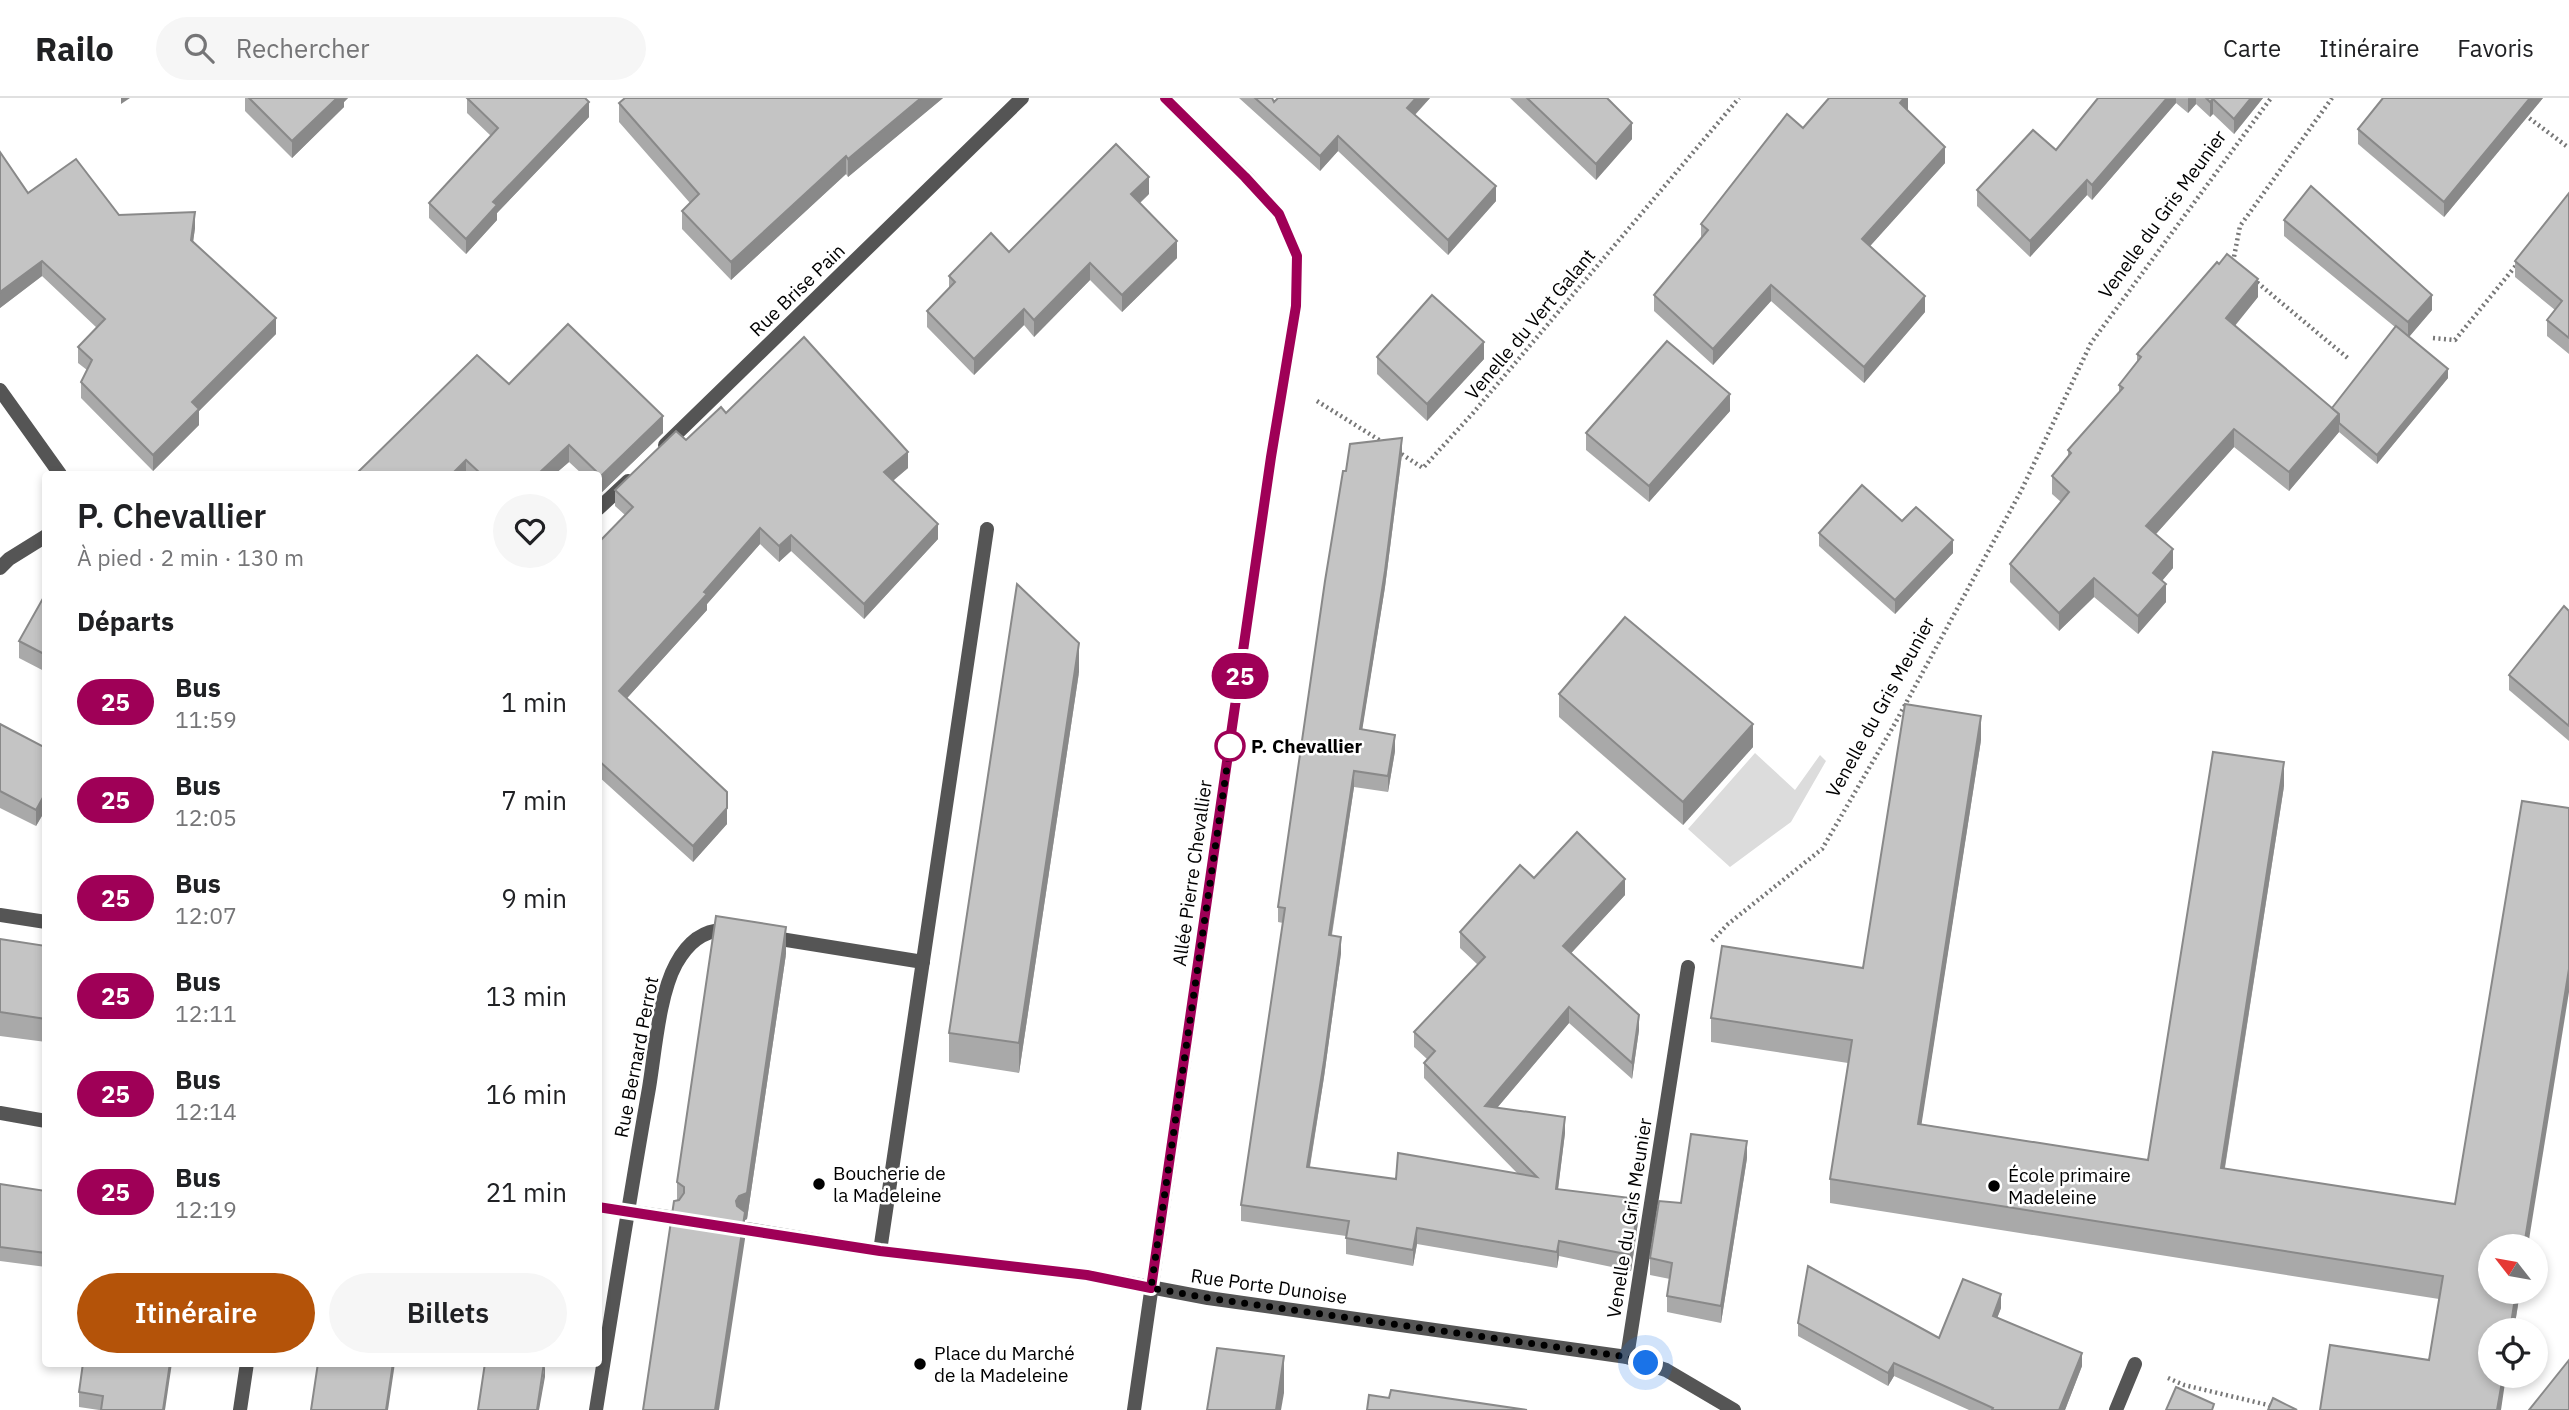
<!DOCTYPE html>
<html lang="fr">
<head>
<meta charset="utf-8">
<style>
	body { margin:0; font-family:"IBM Plex Sans",sans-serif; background:#f6f6f6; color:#202124; height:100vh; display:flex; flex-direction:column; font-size:26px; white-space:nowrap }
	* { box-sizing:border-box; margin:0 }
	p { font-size:23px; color:#757577 }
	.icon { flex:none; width:38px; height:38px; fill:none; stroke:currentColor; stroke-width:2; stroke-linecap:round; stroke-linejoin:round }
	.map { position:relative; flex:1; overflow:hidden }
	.sheet { position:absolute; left:42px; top:373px; width:560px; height:896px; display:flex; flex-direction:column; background:#fff; border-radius:7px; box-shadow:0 4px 10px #0003 }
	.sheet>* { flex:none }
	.badge { padding:0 14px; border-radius:23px; font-size:24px; line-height:46px }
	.needle { width:46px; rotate:301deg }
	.controls { position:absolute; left:2478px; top:1136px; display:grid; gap:14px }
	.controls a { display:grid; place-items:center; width:70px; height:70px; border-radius:50%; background:#fff; box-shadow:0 4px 10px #0003; font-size:35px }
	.you { position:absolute; width:35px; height:35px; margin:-18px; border:5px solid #fff; border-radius:50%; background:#1a73e8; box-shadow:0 0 0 10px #1a73e833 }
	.map>.badge { position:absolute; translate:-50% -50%; box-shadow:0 0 0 4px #fff }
	h2 { padding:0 35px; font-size:26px; line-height:63px }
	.round { display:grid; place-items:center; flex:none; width:74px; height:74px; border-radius:37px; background:#f6f6f6 }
	.overview { display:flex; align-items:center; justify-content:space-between; height:119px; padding:0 35px }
	h1 { font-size:33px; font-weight:600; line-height:52px }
	.button { display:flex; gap:14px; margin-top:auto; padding:14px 35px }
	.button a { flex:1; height:80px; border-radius:42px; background:#b45309; color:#fff; font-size:28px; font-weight:600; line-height:80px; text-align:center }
	.button a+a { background:#f6f6f6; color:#202124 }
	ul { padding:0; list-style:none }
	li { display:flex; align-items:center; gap:21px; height:98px; padding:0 35px }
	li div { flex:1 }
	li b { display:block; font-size:26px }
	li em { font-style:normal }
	li .badge { min-width:77px; font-weight:700; text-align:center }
	header { display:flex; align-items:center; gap:42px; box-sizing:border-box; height:98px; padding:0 35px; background:#fff; border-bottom:2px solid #e0e0e0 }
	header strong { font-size:33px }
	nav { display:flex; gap:38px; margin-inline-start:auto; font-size:24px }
	.search { width:490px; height:63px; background:#f6f6f6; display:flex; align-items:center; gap:18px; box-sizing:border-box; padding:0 24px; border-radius:38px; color:#757577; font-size:26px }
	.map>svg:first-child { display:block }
</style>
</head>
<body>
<header>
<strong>Railo</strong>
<div class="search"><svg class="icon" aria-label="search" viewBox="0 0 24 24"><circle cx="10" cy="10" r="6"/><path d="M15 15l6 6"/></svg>Rechercher</div>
<nav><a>Carte</a><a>Itinéraire</a><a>Favoris</a></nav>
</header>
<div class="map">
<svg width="2569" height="1312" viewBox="0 0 2569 1312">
	<rect width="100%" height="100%" fill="#fff"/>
	<!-- green -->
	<polygon fill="#dcdcdc" points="1755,655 1795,692 1820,657 1826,663 1791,724 1730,769 1688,731"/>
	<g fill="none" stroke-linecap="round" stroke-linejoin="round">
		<!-- path -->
		<g stroke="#777" stroke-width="4.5" stroke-dasharray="2 3.5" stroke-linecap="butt">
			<polyline points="2525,17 2569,50"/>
			<polyline points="2233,164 2240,128 2332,0"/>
			<polyline points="2253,181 2350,262"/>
			<polyline points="2433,240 2455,242 2518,165"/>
			<polyline points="1317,303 1384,345"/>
			<polyline points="1397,353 1423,370 1473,315 1739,0"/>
			<polyline points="1712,843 1728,826 1822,751 1893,629 2021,393 2091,245 2271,0"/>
			<polyline points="2168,1280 2184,1287 2268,1307 2279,1312"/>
		</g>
		<!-- street -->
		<g stroke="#555" stroke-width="14">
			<polyline points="0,292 60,376"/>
			<polyline points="665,347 1022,0"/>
			<polyline points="598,411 628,383"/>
			<polyline points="0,470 9,461 46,438"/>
			<polyline points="0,817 46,824"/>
			<polyline points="768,839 923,864"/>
			<polyline points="0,1015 46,1023"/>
			<polyline points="598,1109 675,1120"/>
			<polyline points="746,1131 880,1153 1087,1177 1208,1200 1627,1259 1666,1272 1734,1312"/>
			<polyline points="880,1153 987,431"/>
			<polyline points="1627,1259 1688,869"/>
			<polyline points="240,1312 247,1265"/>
			<path d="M596 1312C613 1205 630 1097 649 990 655 954 659 897 676 866 688 844 705 829 731 833"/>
			<polyline points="1134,1312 1271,359 1296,208 1297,157 1279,116 1246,79 1165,0"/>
			<polyline points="2116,1312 2135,1266"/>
		</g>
	</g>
	<!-- wall -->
	<g fill="#a9a9a9">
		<polygon points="245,0 348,0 344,4 344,9 292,60 245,13"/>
		<polygon points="467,0 589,19 497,115 497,122 466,156 429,120 429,105 491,38 467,15"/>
		<polygon points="625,0 943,0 848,79 846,76 731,182 682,131 682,113 690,105 619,24 619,5"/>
		<polygon points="1239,0 1272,0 1274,4 1430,0 1415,17 1496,103 1448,157 1338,53 1320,73"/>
		<polygon points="1510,0 1607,0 1632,41 1596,82"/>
		<polygon points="1908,0 1907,12 1945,65 1870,148 1925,214 1864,285 1771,203 1713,267 1654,213 1654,197 1701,141 1701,126 1803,30"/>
		<polygon points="2098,0 2263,0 2234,36 2213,16 2210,19 2196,6 2188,15 2176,5 2092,102 2087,97 2030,159 1977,108 1977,92 2056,52"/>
		<polygon points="2543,0 2444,119 2358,46 2358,31"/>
		<polygon points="0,54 28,95 119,117 195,130 193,144 276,236 199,313 199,327 153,373 81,300 81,284 87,272 78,265 78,249 97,230 42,178 0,210"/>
		<polygon points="2569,95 2569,256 2547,238 2547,222 2555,212 2515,179 2515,163"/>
		<polygon points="1149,96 1140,105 1177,160 1122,214 1090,182 1034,239 1024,227 974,277 927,229 927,213 949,190 949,178"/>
		<polygon points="2284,122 2432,212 2409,239 2448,280 2377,366 2339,334 2289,393 2234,349 2156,436 2173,470 2162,483 2166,504 2138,536 2094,499 2059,533 2010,484 2010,466 2061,404 2052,396 2052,378 2068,359 2068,352 2119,294 2119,287 2137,264 2137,256 2258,199 2234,228 2332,310 2395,229 2284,138"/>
		<polygon points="1377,259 1484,261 1427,323 1377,276"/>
		<polygon points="509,286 663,335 601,395 598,392 598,376 582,376 569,364 555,376 356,376"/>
		<polygon points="1730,313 1649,404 1586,352 1586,335"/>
		<polygon points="726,315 908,370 893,383 938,441 864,521 791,453 779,464 760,446 707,506 707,512 627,600 727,726 693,764 598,678 598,445 625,417 615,408 615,392"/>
		<polygon points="1402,356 1385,489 1362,631 1395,653 1388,694 1354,689 1332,837 1341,855 1324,979 1310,1069 1396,1081 1518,1076 1424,980 1424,965 1427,961 1414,949 1414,934 1478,867 1460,850 1460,834 1534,780 1625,797 1571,855 1639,932 1632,981 1569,925 1497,1010 1565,1035 1558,1091 1639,1117 1631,1173 1559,1158 1557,1170 1417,1146 1413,1168 1346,1156 1346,1138 1241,1123 1241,1107 1283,825 1278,824 1278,809 1346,373"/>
		<polygon points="1902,423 1953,455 1895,516 1819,448 1819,435"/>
		<polygon points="46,495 46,574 19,560 19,543"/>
		<polygon points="2569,513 2569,643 2509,592 2509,577"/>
		<polygon points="1079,574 1019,975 949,964 949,935"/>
		<polygon points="1559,596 1753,649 1683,727 1559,619"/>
		<polygon points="0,626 46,650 46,711 36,728 0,710"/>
		<polygon points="1981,642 1921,1026 2148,1062 2284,688 2225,1070 2490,1194 2520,1194 2514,1232 2429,1262 2439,1201 1830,1105 1830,1081 1848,965 1711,944 1711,920 1863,870"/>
		<polygon points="0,841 46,848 46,944 0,938"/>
		<polygon points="786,856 747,1121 745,1122 745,1141 677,1102 677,1084"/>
		<polygon points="1747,1060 1721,1225 1667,1214 1667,1198 1670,1181 1650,1177 1650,1160 1681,1105"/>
		<polygon points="0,1086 46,1093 46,1169 0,1163"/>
		<polygon points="2001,1210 1997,1220 2082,1268 2065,1312 1969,1312 1894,1278 1888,1288 1798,1238 1798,1225 1939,1240"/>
		<polygon points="83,1265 165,1312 99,1312 79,1309 79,1294"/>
	</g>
	<!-- shaded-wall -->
	<g fill="#898989">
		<polygon points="121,0 130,0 121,6"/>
		<polygon points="337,0 348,0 344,4 344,9 292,60 292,43"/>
		<polygon points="921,0 943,0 848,79 848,61"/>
		<polygon points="1416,0 1430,0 1407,25 1407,10"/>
		<polygon points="1904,0 1908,0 1908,12 1900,21 1900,5"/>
		<polygon points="2167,0 2176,0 2176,5 2092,102 2092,87"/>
		<polygon points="2188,0 2196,0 2196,6 2188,15"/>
		<polygon points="2251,0 2263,0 2234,36 2234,21"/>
		<polygon points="2530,0 2543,0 2444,119 2444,104"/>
		<polygon points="2213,1 2213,16 2210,19 2210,4"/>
		<polygon points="589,4 589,19 497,115 497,122 466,156 466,141 493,104"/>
		<polygon points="1632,25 1632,41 1596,82 1596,66"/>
		<polygon points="1338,38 1338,53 1320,73 1320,58"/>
		<polygon points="1945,49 1945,65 1862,157 1862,141"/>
		<polygon points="846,58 846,76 731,182 731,164"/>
		<polygon points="1149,79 1149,96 1131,113 1131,96"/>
		<polygon points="2087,82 2087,97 2030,159 2030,143"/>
		<polygon points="1496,88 1496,103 1448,157 1448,142"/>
		<polygon points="195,114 195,130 191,158 191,142"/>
		<polygon points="1177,143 1177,160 1122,214 1122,197"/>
		<polygon points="42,163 42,178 0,210 0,194"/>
		<polygon points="1090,165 1090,182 1034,239 1034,222"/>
		<polygon points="2258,181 2258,199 2226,239 2226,220"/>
		<polygon points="1771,187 1771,203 1713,267 1713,251"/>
		<polygon points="2432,197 2432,212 2408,240 2408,224"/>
		<polygon points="1925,198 1925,214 1864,285 1864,269"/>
		<polygon points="1024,211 1024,227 974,277 974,261"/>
		<polygon points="276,220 276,236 199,313 199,327 153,373 153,357 192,304"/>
		<polygon points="1484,244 1484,261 1427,323 1427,306"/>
		<polygon points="2448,271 2448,280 2377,366 2377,357"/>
		<polygon points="1730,296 1730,313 1649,404 1649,388"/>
		<polygon points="2339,316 2339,334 2289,393 2289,374"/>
		<polygon points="663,318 663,335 601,395 601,378"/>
		<polygon points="2234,331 2234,349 2146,447 2146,428"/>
		<polygon points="1402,340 1402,356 1385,489 1360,646 1360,631"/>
		<polygon points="569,347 569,364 555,376 538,376"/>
		<polygon points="908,354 908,370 884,390 884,374"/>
		<polygon points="466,362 466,376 452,376"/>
		<polygon points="938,426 938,441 864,521 864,506"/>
		<polygon points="760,430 760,446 707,506 707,512 619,609 619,593 704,494"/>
		<polygon points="791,437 791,453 779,464 779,448"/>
		<polygon points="1953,442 1953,455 1895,516 1895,502"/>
		<polygon points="2173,451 2173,470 2153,493 2153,475"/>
		<polygon points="2094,480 2094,499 2059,533 2059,515"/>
		<polygon points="2166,486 2166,504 2138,536 2138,518"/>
		<polygon points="1079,545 1079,574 1019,975 1019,945"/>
		<polygon points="1981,618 1981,642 1918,1049 1918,1026"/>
		<polygon points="1753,626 1753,649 1683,727 1683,704"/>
		<polygon points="1395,637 1395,653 1388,694 1388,678"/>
		<polygon points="2284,664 2284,688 2221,1093 2221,1070"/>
		<polygon points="1354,673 1354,689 1329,853 1329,837"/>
		<polygon points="46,694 46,711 36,728 36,712"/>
		<polygon points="727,710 727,726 693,764 693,748"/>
		<polygon points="1625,781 1625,797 1563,864 1563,848"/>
		<polygon points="786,829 786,856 747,1121 745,1122 745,1141 719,1312 715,1312 736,1103"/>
		<polygon points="1341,839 1341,855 1324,979 1307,1085 1307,1069"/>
		<polygon points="2569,871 2569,894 2528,1148 2524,1148"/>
		<polygon points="1569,909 1569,925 1485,1024 1485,1008"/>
		<polygon points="1639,917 1639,932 1632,981 1632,965"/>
		<polygon points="1565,1019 1565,1035 1556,1107 1556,1091"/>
		<polygon points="1747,1043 1747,1060 1721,1225 1721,1208"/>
		<polygon points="1639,1101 1639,1117 1631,1173 1631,1157"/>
		<polygon points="1417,1130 1417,1146 1413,1168 1413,1152"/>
		<polygon points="1559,1143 1559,1158 1557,1170 1557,1154"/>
		<polygon points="2516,1194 2520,1194 2514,1232 2510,1232"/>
		<polygon points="2001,1196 2001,1210 1993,1231 1993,1218"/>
		<polygon points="2082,1255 2082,1268 2065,1312 2059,1312"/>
		<polygon points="1284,1258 1284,1295 1281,1312 1276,1312"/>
		<polygon points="170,1265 172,1265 165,1312 163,1312"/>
		<polygon points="393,1265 395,1265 388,1312 386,1312"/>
		<polygon points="545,1265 545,1279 539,1312 537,1312"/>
		<polygon points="1894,1265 1894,1278 1888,1288 1888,1275"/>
		<polygon points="2503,1278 2506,1278 2501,1312 2497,1312"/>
	</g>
	<!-- building -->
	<g fill="#c4c4c4" stroke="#898989" stroke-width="2">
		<polygon points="249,0 337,0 292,43"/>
		<polygon points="467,0 585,0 589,4 493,104 497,107 466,141 429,105 498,30"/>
		<polygon points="625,0 921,0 848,61 846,58 731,164 682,113 699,96 619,5"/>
		<polygon points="1255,0 1272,0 1274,4 1278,0 1416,0 1407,10 1496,88 1448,142 1338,38 1320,58"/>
		<polygon points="1527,0 1607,0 1632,25 1596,66"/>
		<polygon points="1829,0 1904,0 1900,5 1945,49 1862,141 1925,198 1864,269 1771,187 1713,251 1654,197 1708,132 1701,126 1787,16 1803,30"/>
		<polygon points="2098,0 2167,0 2092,87 2087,82 2030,143 1977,92 2033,32 2056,52"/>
		<polygon points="2206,0 2251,0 2234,21 2213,1 2210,4"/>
		<polygon points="2383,0 2530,0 2444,104 2358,31"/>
		<polygon points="1116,46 1149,79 1131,96 1177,143 1122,197 1090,165 1034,222 1024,211 974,261 927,213 955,184 949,178 991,135 1009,154"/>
		<polygon points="0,54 28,95 76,61 119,117 195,114 191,142 276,220 192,304 199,311 153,357 81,284 92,262 78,249 105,221 42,163 0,194"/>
		<polygon points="2311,88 2432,197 2408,224 2284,122"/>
		<polygon points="2569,95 2569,240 2547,222 2562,203 2515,163"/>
		<polygon points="2227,156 2258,181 2226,220 2339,316 2289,374 2234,331 2146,428 2173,451 2153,475 2166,486 2138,518 2094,480 2059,515 2010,466 2069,394 2052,378 2071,355 2068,352 2123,290 2119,287 2141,259 2137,256 2217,164 2219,166"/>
		<polygon points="1432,197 1484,244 1427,306 1377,259"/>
		<polygon points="568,226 663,318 601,378 569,347 538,376 481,376 466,362 452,376 356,376 477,257 509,286"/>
		<polygon points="2396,228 2448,271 2377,357 2339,325 2339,316 2332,310"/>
		<polygon points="804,239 908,354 884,374 938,426 864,506 791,437 779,448 760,430 704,494 707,496 619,593 727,694 727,710 693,748 598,662 598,445 633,409 615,392 676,333 686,342 721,309 726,315"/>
		<polygon points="1667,243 1730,296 1649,388 1586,335"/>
		<polygon points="1402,340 1385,473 1360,631 1395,637 1388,678 1354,673 1329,837 1341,839 1324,963 1307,1069 1396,1081 1398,1055 1537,1079 1424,965 1435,953 1414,934 1485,859 1460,834 1520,767 1534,780 1577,734 1625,781 1563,848 1639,917 1632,965 1569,909 1485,1008 1565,1019 1556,1091 1639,1101 1631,1157 1559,1143 1557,1154 1417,1130 1413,1152 1346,1140 1349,1123 1241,1107 1285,810 1278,809 1325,483 1343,373 1346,373 1350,346"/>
		<polygon points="1862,387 1902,423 1916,409 1953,442 1895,502 1819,435"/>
		<polygon points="1017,486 1079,545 1019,945 949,935"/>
		<polygon points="46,495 46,557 19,543"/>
		<polygon points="2564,508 2569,513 2569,628 2509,577"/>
		<polygon points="1625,519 1753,626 1683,704 1559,596"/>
		<polygon points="1905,606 1981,618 1918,1026 2148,1062 2213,654 2284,664 2221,1070 2455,1106 2522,703 2569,710 2569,871 2524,1148 2490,1148 2490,1194 2516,1194 2510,1232 2490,1232 2490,1278 2503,1278 2497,1312 2320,1312 2330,1247 2429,1262 2443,1178 1830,1081 1852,942 1711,920 1722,848 1863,870"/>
		<polygon points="0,626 46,650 46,694 36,712 0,693"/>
		<polygon points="716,818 786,829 747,1095 739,1098 736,1103 737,1108 745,1114 715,1312 643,1312 674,1103 679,1102 684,1095 684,1089 677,1084"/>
		<polygon points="0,841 46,848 46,921 0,914"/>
		<polygon points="1691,1036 1747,1043 1721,1208 1667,1198 1672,1165 1650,1160 1659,1103 1681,1105"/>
		<polygon points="0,1086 46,1093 46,1155 0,1149"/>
		<polygon points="1808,1168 1939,1240 1963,1181 2001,1196 1993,1218 2082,1255 2059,1312 1992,1312 1993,1310 1894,1265 1888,1275 1798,1225"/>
		<polygon points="1217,1250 1284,1258 1276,1312 1207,1312"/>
		<polygon points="2569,1262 2569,1312 2529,1312"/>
		<polygon points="83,1265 170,1265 163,1312 101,1312 103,1298 79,1294"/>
		<polygon points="318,1265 393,1265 386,1312 311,1312"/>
		<polygon points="485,1265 544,1265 537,1312 478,1312"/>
		<polygon points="2176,1289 2214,1306 2212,1312 2166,1312"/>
		<polygon points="1391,1292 1527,1312 1367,1312 1369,1297 1389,1300"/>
		<polygon points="2273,1300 2297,1312 2268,1312"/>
	</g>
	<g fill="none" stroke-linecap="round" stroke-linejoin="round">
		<defs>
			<polyline id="line" points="598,1109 880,1153 1087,1177 1151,1190 1271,359 1296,208 1297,158 1279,116 1245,79 1165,0"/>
		</defs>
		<!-- line casing -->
		<use href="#line" stroke="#fff" stroke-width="16"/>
		<!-- line -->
		<use href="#line" stroke="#9f0057" stroke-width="10"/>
		<!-- walk -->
		<polyline stroke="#000" stroke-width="7" stroke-dasharray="0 12.6" points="1230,648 1151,1190 1208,1200 1627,1259 1646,1265"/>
	</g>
	<!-- markers -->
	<circle fill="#fff" stroke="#9f0057" stroke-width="3.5" cx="1230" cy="648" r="14"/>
	<g fill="#000" stroke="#fff" stroke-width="2.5">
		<circle cx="819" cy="1086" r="7"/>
		<circle cx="1994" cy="1088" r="7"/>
		<circle cx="920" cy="1266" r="7"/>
	</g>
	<g text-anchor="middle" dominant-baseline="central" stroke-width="5" stroke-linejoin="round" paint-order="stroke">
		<!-- street labels -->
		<g font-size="19" fill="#000" stroke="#fff">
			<text transform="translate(2162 116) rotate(-54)">Venelle du Gris Meunier</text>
			<text transform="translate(797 192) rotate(-44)">Rue Brise Pain</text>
			<text transform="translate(1530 226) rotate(-50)">Venelle du Vert Galant</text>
			<text transform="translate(1880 609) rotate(-61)">Venelle du Gris Meunier</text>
			<text transform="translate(1192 775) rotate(-82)">Allée Pierre Chevallier</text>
			<text transform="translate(636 959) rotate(-79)">Rue Bernard Perrot</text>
			<text transform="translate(1629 1120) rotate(-81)">Venelle du Gris Meunier</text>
			<text transform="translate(1269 1188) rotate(8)">Rue Porte Dunoise</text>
		</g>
		<!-- stop labels -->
		<g font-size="19" font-weight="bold" fill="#000" stroke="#fff" text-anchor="start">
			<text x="1251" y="648">P. Chevallier</text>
		</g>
		<!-- poi labels -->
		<g font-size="19" fill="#000" stroke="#fff" text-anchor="start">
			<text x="833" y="1075">Boucherie de<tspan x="833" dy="22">la Madeleine</tspan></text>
			<text x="2008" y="1077">École primaire<tspan x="2008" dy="22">Madeleine</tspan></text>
			<text x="934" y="1255">Place du Marché<tspan x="934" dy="22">de la Madeleine</tspan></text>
		</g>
	</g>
</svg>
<div class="controls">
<a><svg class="needle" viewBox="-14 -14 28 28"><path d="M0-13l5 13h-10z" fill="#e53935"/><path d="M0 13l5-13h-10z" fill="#757577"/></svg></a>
<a><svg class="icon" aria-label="locate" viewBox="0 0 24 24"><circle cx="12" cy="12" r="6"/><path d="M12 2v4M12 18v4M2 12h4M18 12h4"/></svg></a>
</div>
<div class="you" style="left:1646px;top:1265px"></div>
<b class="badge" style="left:1240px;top:578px;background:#9f0057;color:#fff">25</b>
<section class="sheet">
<div class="overview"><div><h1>P. Chevallier</h1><p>À pied · 2 min · 130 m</p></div><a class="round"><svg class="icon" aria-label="heart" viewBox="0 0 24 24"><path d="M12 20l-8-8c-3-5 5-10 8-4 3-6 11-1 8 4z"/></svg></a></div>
<h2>Départs</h2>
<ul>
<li><span class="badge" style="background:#9f0057;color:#fff">25</span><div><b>Bus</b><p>11:59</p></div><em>1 min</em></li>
<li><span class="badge" style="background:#9f0057;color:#fff">25</span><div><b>Bus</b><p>12:05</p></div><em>7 min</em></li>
<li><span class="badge" style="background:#9f0057;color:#fff">25</span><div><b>Bus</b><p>12:07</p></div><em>9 min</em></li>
<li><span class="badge" style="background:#9f0057;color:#fff">25</span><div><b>Bus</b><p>12:11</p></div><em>13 min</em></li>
<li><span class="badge" style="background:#9f0057;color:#fff">25</span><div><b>Bus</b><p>12:14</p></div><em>16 min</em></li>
<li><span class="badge" style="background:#9f0057;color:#fff">25</span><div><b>Bus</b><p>12:19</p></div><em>21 min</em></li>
</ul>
<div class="button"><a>Itinéraire</a><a>Billets</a></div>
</section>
</div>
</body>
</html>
